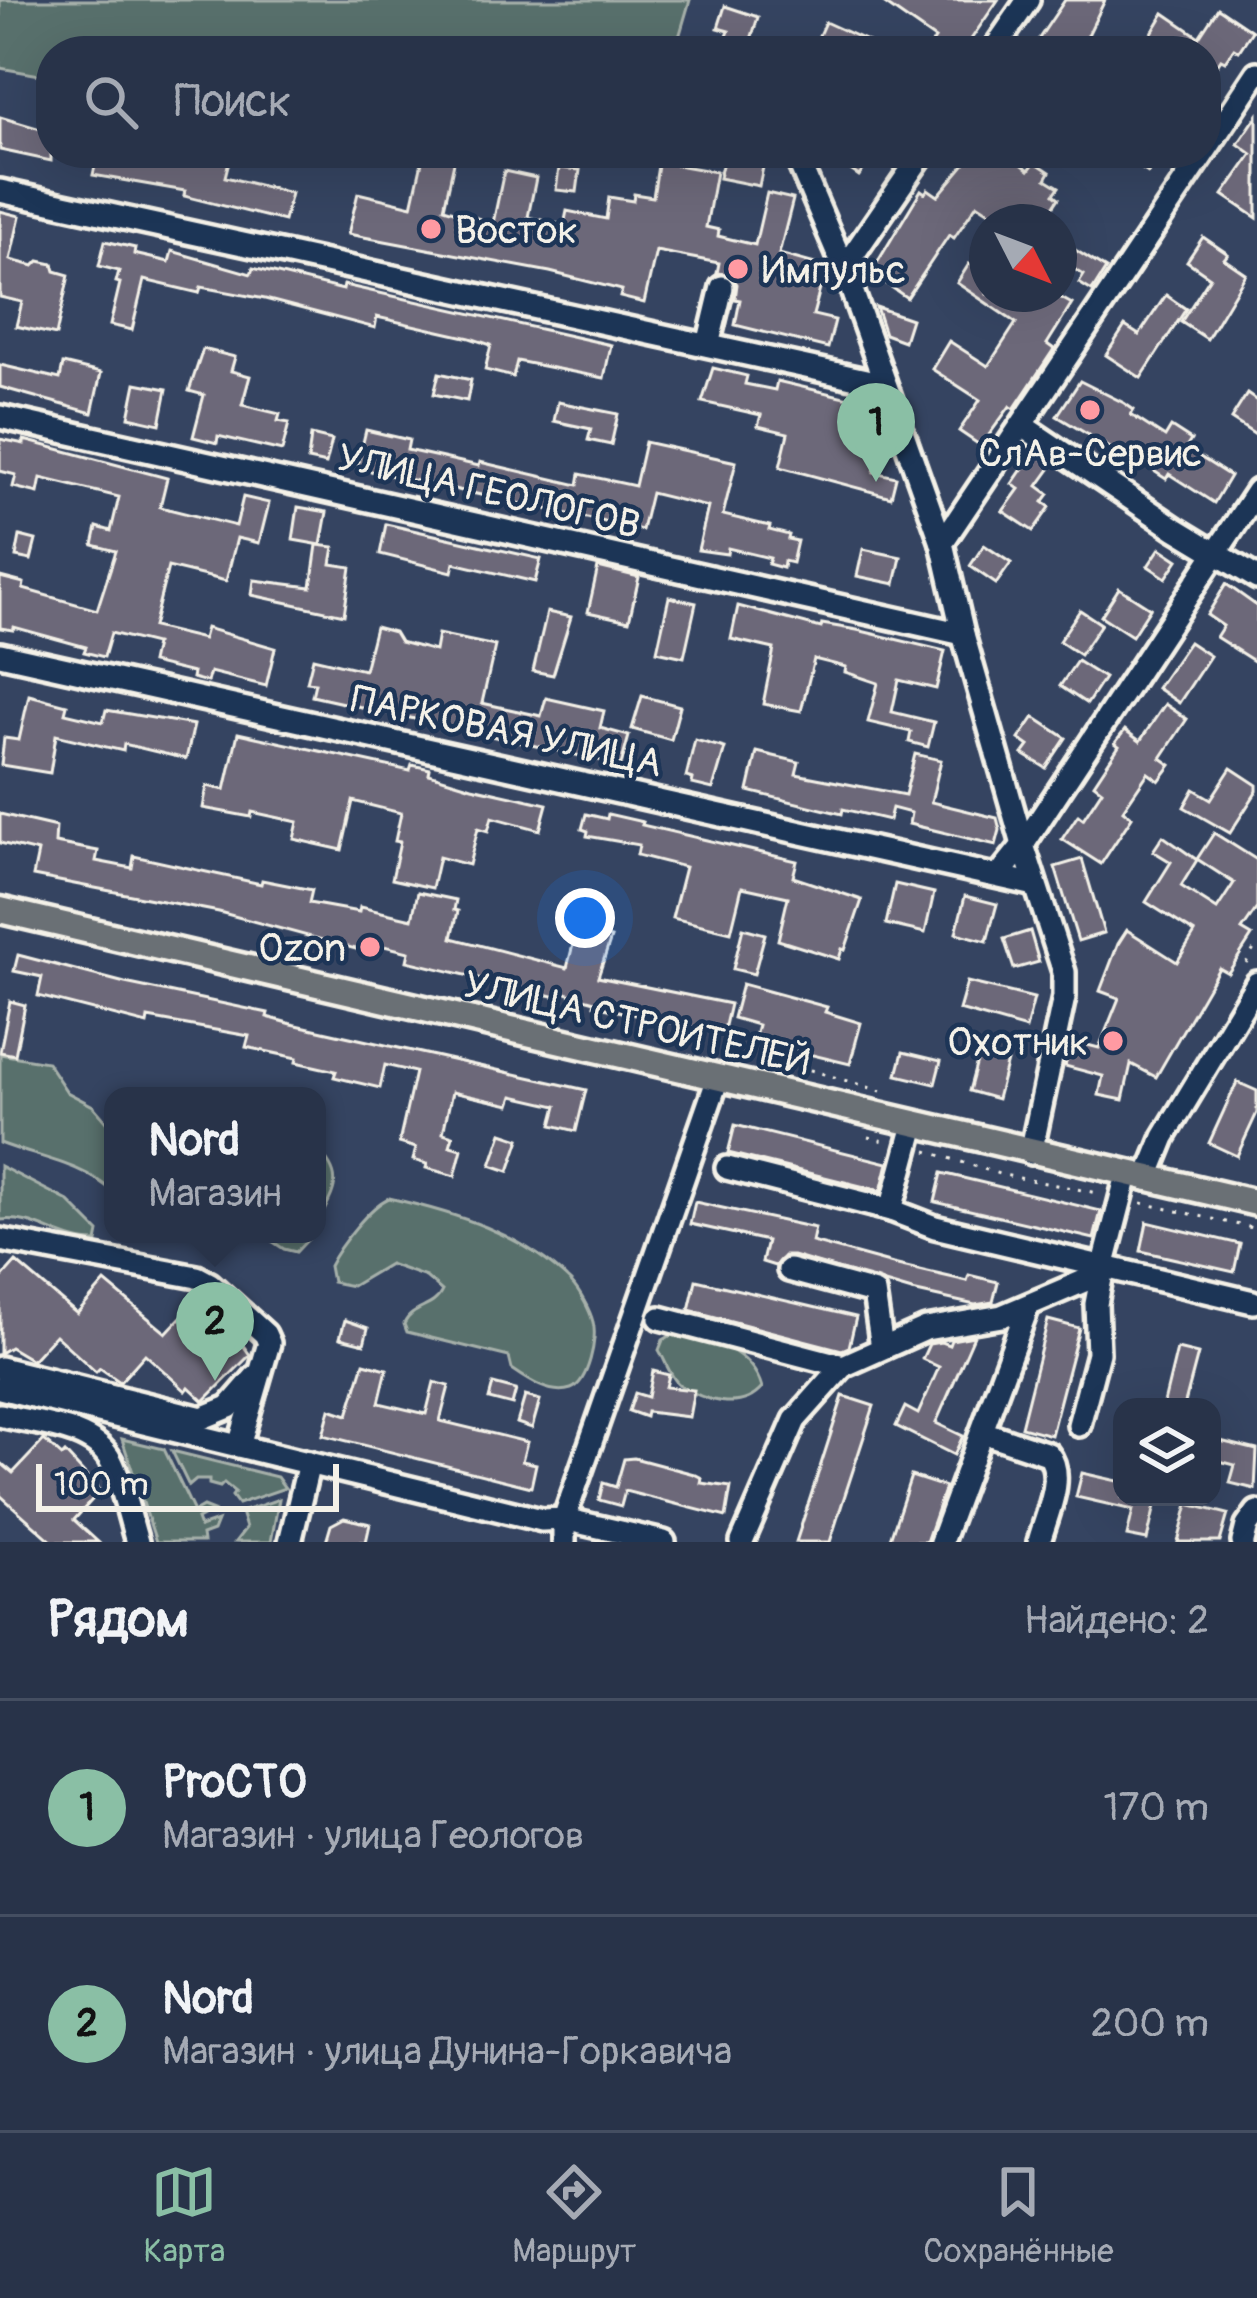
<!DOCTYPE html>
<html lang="ru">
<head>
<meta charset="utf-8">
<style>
  body { margin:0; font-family:Pangolin,sans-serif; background:#343f53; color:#f1f3f6 }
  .controls { position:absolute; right:36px; bottom:36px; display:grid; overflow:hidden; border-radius:24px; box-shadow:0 12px 48px #0002 }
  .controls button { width:108px; height:108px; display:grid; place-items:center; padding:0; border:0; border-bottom:3px solid #444e61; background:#283349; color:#f1f3f6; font:60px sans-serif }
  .compass { position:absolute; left:969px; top:204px; width:108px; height:108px; border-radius:50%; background:#283349; box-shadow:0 12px 48px #0002; rotate:132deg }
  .scale { position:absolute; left:36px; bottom:30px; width:303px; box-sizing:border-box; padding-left:12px; border:6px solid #f4f1e8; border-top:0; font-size:33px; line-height:42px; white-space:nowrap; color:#f4f1e8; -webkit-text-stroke:9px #1d3557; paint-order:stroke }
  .you { position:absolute; left:585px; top:918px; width:42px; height:42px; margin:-30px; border:9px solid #fff; border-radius:50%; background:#1a73e8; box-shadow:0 0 0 18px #1a73e833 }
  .badge { display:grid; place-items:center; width:78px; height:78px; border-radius:50%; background:#8abfa5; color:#111; font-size:39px; font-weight:700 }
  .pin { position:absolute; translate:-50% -99px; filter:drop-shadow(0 3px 6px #0008) }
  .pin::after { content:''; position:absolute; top:63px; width:42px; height:36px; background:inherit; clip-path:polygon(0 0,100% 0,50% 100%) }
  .popup { position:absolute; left:104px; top:1087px; width:222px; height:156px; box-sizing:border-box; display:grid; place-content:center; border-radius:24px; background:#283349; filter:drop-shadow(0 3px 9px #0005); font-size:39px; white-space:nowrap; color:#a5aab4 }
  .popup b { font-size:45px; color:#f1f3f6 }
  .popup::after { content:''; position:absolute; left:50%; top:100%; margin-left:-24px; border:24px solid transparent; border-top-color:#283349 }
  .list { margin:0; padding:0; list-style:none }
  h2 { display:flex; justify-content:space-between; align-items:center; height:156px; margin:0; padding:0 48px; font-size:51px }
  h2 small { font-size:39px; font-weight:400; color:#a5aab4 }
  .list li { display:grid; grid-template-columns:78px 1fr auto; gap:36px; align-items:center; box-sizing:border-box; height:216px; padding:0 48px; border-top:3px solid #444e61 }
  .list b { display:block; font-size:45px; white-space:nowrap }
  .list p { margin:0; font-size:39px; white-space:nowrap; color:#a5aab4 }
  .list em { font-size:39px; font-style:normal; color:#a5aab4 }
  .icon { flex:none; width:66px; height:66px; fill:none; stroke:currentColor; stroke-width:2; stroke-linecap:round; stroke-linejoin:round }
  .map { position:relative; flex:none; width:1257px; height:1542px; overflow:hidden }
  .search { position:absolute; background:#283349; box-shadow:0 12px 48px #0002; left:36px; right:36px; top:36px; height:132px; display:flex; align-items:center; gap:30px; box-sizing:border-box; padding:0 42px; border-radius:48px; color:#a5aab4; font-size:45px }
  .sheet { height:588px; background:#283349 }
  nav { display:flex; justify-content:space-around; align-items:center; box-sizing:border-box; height:168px; border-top:3px solid #444e61; background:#283349; font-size:33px; color:#a5aab4 }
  nav a { display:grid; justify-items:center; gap:6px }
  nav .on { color:#8abfa5 }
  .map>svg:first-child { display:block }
  .green { fill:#59706c; stroke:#a6b0aa; stroke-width:3 }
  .building { fill:#6c6779; stroke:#f4f1e8; stroke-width:3 }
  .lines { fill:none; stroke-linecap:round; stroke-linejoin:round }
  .minor-casing { stroke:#f4f1e8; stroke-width:30 }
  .major-casing { stroke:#f4f1e8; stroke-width:33 }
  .path { stroke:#f4f1e8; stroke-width:3; stroke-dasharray:3 9; stroke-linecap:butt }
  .minor { stroke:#1d3557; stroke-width:21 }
  .major { stroke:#6b6f75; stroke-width:24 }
  .poi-dot { fill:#ff9aa2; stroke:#1d3557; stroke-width:4.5 }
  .labels { text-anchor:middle; stroke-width:9; stroke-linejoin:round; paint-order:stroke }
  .poi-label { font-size:39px; fill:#f4f1e8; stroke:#1d3557; text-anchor:start }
  .street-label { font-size:39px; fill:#f4f1e8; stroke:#1d3557 }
</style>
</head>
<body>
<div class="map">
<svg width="1257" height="1542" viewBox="0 0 1257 1542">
  <rect width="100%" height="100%" fill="#354461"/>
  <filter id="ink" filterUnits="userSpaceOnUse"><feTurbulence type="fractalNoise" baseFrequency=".00833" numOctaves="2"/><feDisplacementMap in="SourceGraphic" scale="24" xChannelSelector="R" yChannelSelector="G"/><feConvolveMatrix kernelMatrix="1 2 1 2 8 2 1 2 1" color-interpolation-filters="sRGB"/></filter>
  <g filter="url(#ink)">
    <g class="green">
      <polygon points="0,0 690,0 675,51 166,51 157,47 147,51 51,51 51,77 0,68"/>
      <path d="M0,1054L47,1062L67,1092L93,1106L113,1129V1192C82,1163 38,1158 0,1143Z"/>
      <path d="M317,1149C347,1179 333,1191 317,1225Z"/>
      <path d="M0,1166L68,1201L99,1232L97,1242C62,1243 35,1215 0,1220Z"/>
      <path d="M389,1198C455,1213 522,1233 571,1282C580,1292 590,1310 593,1322C598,1338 588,1383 571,1389C550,1396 528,1380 512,1369L509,1357L407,1332L404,1324C412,1306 434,1309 442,1291L426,1277L389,1264L352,1286L332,1282L329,1266C339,1246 370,1206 389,1198Z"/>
      <polygon points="261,1234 313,1234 296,1252 284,1249"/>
      <path d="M675,1333C711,1337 752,1351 762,1388C741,1413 702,1400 680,1385C671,1379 665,1360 659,1350L663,1340Z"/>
      <polygon points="122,1439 164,1449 194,1512 203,1507 213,1511 197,1519 200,1527 217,1521 213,1531 202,1535 203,1542 156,1542"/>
      <polygon points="172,1451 277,1477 285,1488 238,1504 232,1496 235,1492 224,1483 220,1487 209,1484 209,1480 196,1480 189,1486"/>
      <polygon points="279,1499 271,1542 235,1542 246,1528 241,1512"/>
    </g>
    <g class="building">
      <polygon points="879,0 998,0 963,51 927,51 935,39"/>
      <polygon points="1065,0 1105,0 1086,39 1103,51 1047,51 1036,43"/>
      <polygon points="725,6 758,17 749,46 726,39 729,31 718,28"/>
      <polygon points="1218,8 1252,31 1239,51 1234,48 1225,61 1221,59 1206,82 1206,51 1141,51 1164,13 1199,37"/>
      <polygon points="825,22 889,51 812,51"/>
      <polygon points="1257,116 1257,218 1223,195 1252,154 1238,144"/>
      <polygon points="0,117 51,132 51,161 0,150"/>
      <polygon points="98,153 231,153 225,177 291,193 284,221 184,196 185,191 93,175"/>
      <polygon points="424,153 456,153 444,208 493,223 504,171 536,178 528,217 564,225 567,211 606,219 609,197 633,201 634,194 653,197 660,153 679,153 677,165 716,172 706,227 719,230 718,236 755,245 767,193 793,199 779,254 826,267 813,315 835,320 828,348 735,325 740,300 735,299 737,284 731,275 717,273 719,263 656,251 644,303 620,297 622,290 550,272 348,234 358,193 412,206"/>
      <polygon points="725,153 766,153 759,186 719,178"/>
      <polygon points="826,153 876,153 859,176"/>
      <polygon points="974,153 1008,153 1029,170 1035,162 1050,172 1046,179 1059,187 1054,194 1059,198 1043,222 1005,222 977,204 954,238 949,235 907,298 871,273 921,190 925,193 928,189 938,196"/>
      <polygon points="1117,153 1161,153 1148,173"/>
      <polygon points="559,168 580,170 577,192 556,190"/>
      <polygon points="0,211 20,216 10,260 34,266 39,261 53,264 55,271 69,275 56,335 16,326 22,302 0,297"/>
      <polygon points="1203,237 1228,254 1224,259 1246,274 1207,339 1181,322 1210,277 1187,261"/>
      <polygon points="1059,240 1106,269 1092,291 1079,283 1084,275 1059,260"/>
      <polygon points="105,241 135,248 134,254 169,262 172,251 251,274 253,268 343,290 344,285 611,345 604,378 517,361 513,377 485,370 491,345 470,338 377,317 375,328 265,299 201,287 199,293 144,280 132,330 110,325 120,283 116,282 119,271 99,266"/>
      <polygon points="987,247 987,294 1054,294 1072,304 1047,344 1054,349 1014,409 1010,406 981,446 959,431 980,400 932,369 949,341 988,366 1016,323 957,283 969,264 975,267"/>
      <polygon points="1166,295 1186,309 1141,378 1106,355 1125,326 1139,335"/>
      <polygon points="876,307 911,319 904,341 885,334"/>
      <polygon points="203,349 235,357 231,371 250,376 242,405 280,414 278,421 289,423 282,451 218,436 217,443 193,437 204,395 189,391"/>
      <polygon points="63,364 101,373 92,413 0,387 0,365 60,379"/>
      <polygon points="713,368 747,376 745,384 775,390 777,381 870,403 861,444 880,449 874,472 896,477 891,497 780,467 788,433 758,426 761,415 702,402"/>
      <polygon points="439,373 471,380 467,401 434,394"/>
      <polygon points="1080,381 1124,403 1134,410 1131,415 1165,437 1171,427 1191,440 1186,448 1230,476 1214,503 1169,474 1166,479 1137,460 1135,463 1057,416"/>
      <polygon points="136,383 167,389 160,424 129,417"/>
      <polygon points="1247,394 1257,401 1257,436 1231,419"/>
      <polygon points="558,402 618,414 611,445 588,440 591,429 554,421"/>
      <polygon points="366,430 409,440 407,450 479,466 480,462 578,485 580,474 635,486 645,442 736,462 723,515 770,526 769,530 789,535 788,539 797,541 792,563 784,561 783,568 768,564 770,558 728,548 727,554 698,550 708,507 651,493 642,530 357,468"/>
      <polygon points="311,435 332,440 326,464 308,460"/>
      <polygon points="0,439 24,444 24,440 167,478 160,507 236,526 243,497 269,503 259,543 237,538 226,581 168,567 153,627 203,639 206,628 275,648 266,686 210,672 207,682 192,678 193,673 151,663 155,644 111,633 104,657 84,652 86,647 14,627 13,630 0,628 0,577 24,583 23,589 97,610 116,551 93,545 97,527 111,531 119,497 41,478 38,493 13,487 16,475 0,471"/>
      <polygon points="1034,452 1053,465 1038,486 1049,494 1043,502 1050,507 1033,531 1003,511 1019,489 1012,484"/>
      <polygon points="298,507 327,512 321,545 293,540"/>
      <polygon points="386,524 541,559 535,582 454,563 452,572 380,554"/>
      <polygon points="20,536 36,540 31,560 16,557"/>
      <polygon points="317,545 334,547 331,564 351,567 344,615 252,595 254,580 311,587"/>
      <polygon points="984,545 1011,563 996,584 970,566"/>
      <polygon points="1160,548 1178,560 1166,578 1148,566"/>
      <polygon points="863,549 901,557 895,584 857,576"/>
      <polygon points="598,567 639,577 629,621 588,612"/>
      <polygon points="1226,584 1257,606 1257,663 1216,637 1223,626 1207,615"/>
      <polygon points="1119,588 1150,608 1132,636 1101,616"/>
      <polygon points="669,597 696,603 684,657 657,651"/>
      <polygon points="738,606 821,628 822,624 857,630 945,651 936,689 899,680 892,712 934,722 928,747 909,742 911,732 868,722 878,683 845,672 846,667 814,659 801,711 763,704 774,649 731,639"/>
      <polygon points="1080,610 1101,624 1080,655 1059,641"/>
      <polygon points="547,612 571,617 553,675 533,671"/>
      <polygon points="375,627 394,632 400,642 435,651 438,634 495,646 482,703 541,716 546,698 604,711 600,728 629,736 621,765 312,696 315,683 307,682 313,658 364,670"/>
      <polygon points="1189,642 1210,656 1179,703 1157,688"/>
      <polygon points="1077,661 1104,678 1087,704 1060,686"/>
      <polygon points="29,695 67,705 65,713 103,722 106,710 194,725 186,759 124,744 123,751 56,735 50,773 1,765 4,738 19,740"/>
      <polygon points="642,696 680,706 671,740 632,729"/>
      <polygon points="1165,704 1187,719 1161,758 1171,765 1159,781 1148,773 1123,810 1132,817 1101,864 1062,839 1078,815 1083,819 1102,790 1094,784 1119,746 1115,743 1125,730 1140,741"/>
      <polygon points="1034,717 1066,738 1046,768 1023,754 1029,746 1019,739"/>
      <polygon points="238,733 410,771 412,765 430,769 429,774 472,787 547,804 540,830 492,817 488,831 478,828 469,865 439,857 432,888 392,879 400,842 395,841 401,813 353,801 342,850 294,839 298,822 252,812 251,817 203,808 207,786 225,790"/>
      <polygon points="695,740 725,748 713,789 692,784 693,779 686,777"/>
      <polygon points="757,752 799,762 796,774 905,795 915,754 941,760 931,802 997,818 1000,830 996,845 909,824 911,813 892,808 889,820 843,809 842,814 748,791"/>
      <polygon points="1231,768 1257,785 1257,791 1230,833 1184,807 1194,789 1211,799"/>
      <polygon points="0,814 56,827 55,843 98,851 96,861 132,868 134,856 261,884 262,880 312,890 309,903 359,912 360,907 412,919 418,892 456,900 454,910 458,911 452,938 567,968 577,929 611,938 598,977 730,1004 723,1034 604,1008 594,1005 595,1001 559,991 557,997 407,961 409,952 376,944 374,954 219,912 33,876 38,852 0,843"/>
      <polygon points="586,814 607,819 608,814 643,822 642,825 797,861 793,877 862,900 845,950 842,949 839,959 778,940 788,897 742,887 731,932 672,918 685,867 637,855 639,845 587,836 588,831 582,829"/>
      <polygon points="1214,833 1257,860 1257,908 1242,930 1252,936 1228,973 1219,968 1156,1077 1131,1064 1123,1100 1099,1095 1103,1076 1065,1066 1072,1041 1099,1048 1119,998 1100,991 1118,944 1127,930 1177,962 1195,933 1146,902 1171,862 1153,851 1163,836 1197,860 1181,886 1217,909 1234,883 1197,859"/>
      <polygon points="1082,859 1104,933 1078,941 1055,867"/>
      <polygon points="895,884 934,893 925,933 886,924"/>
      <polygon points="965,896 997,904 987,941 956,933"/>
      <polygon points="743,928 765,934 754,974 733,969"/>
      <polygon points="1030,931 1039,962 1014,969 1004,939"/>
      <polygon points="18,955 125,983 268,1013 267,1017 292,1024 586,1090 576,1131 552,1125 557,1106 513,1096 510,1105 452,1092 443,1133 453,1136 450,1146 462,1149 455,1176 426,1168 427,1164 413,1160 416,1148 399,1143 415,1072 385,1065 380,1088 334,1077 336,1071 296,1062 297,1058 246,1047 249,1036 148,1018 147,1024 38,996 42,977 14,971"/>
      <polygon points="967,982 1034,998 1026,1029 959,1010"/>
      <polygon points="742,984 827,1007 825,1012 861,1023 850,1064 754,1041 758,1025 733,1018"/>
      <polygon points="10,1001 25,1005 15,1055 0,1052"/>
      <polygon points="903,1052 941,1061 935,1084 897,1075"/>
      <polygon points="979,1054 1007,1061 997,1099 969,1091"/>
      <polygon points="1237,1082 1257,1091 1257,1113 1237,1156 1209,1143"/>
      <polygon points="735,1125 888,1163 881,1191 728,1153"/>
      <polygon points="502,1133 520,1139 509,1171 491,1165"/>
      <polygon points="942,1173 1101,1211 1094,1239 935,1202"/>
      <polygon points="695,1202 815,1228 812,1242 893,1264 967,1281 969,1275 998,1282 993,1302 975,1305 912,1291 793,1256 784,1256 775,1266 762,1262 767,1241 690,1224"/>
      <polygon points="1147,1222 1240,1244 1234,1272 1141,1251"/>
      <polygon points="16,1262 77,1314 105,1282 166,1333 195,1302 235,1334 250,1355 204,1401 189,1387 186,1391 145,1354 120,1382 100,1368 96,1372 55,1335 32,1360 10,1347 0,1353 0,1280"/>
      <polygon points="696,1280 856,1317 849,1347 842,1350 689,1310"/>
      <polygon points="345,1320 368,1328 364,1344 340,1338"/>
      <polygon points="1048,1320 1079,1328 1051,1435 1021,1427"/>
      <polygon points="974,1336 936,1423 963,1436 954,1455 896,1426 905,1407 918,1414 939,1367 922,1359 929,1344 941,1342 949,1345 951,1340"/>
      <polygon points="1177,1349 1198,1354 1184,1407 1163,1407"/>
      <polygon points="364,1363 387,1369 379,1403 426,1414 434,1382 449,1386 440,1421 527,1442 522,1461 536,1464 531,1487 323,1435 330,1409 348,1415"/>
      <polygon points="653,1371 669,1375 666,1387 694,1390 689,1417 647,1412 646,1417 629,1411 635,1393 648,1397"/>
      <polygon points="493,1384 516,1390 512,1405 489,1399"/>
      <polygon points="525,1396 540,1400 532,1428 517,1423"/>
      <polygon points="843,1396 874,1406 842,1504 830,1542 796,1542"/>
      <polygon points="1212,1439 1257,1450 1255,1489 1230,1483 1235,1465 1212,1459"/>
      <polygon points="44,1440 62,1456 65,1453 100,1491 74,1520 98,1542 53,1542 0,1495 0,1462 13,1473"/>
      <polygon points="634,1458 694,1474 702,1478 701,1483 731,1487 726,1517 625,1491 621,1506 599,1500 603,1483 616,1487 624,1459"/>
      <polygon points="1082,1473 1122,1482 1122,1497 1157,1497 1147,1540 1127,1536 1133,1510 1076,1497"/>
      <polygon points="911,1476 945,1487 926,1542 889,1542"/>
      <polygon points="1188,1504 1228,1514 1220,1542 1178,1542"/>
      <polygon points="344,1518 370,1524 366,1542 326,1542 331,1525"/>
    </g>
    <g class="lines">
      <g class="minor-casing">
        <g id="minor">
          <polyline points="993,51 1028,0"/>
          <polyline points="1206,150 1257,73"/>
          <polyline points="795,153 844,268 942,543 963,634 1023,845 1064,972 1064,997 1031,1153"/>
          <polyline points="0,191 884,384"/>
          <polyline points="844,268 923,153"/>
          <polyline points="708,345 722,287"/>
          <polyline points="0,417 963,634"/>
          <polyline points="1023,426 1176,529 1257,578"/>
          <polyline points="942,543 1204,153"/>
          <polyline points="0,654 1035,885"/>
          <polyline points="999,875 1023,845 1257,491"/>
          <polyline points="727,1168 891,1210 935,1227 1253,1302"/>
          <polyline points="1147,1179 1164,1137 1257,983"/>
          <polyline points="891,1210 914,1125"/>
          <polyline points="0,1240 197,1277 210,1284 265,1334 269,1343 239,1446"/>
          <polyline points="789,1270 874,1293 882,1348"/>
          <polyline points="660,1318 843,1366"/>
          <polyline points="0,1368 202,1418 229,1407 256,1376"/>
          <polyline points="0,1388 542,1520 564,1519 718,1078"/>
          <path d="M0,1415C34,1424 93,1426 111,1461C123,1485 129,1516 137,1542"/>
          <polyline points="1079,1425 1098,1353 1096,1304 1103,1268"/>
          <path d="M982,1432L1048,1454C1066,1476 1046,1516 1039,1542"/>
          <polyline points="290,1542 309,1463"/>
          <polyline points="564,1542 564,1519 664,1542"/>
          <polyline points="742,1542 795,1420 843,1366 926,1329 1002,1316 1084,1281 1103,1268 1127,1175"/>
          <polyline points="941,1542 1028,1306"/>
          <polyline points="1243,1542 1247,1526 1257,1512"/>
        </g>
      </g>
      <g class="major-casing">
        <polyline id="major" points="0,910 1257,1203"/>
      </g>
      <g class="path">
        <polyline points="1246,963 1257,944"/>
        <polyline points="786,1069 807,1069 881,1091"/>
        <polyline points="868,1137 888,1142"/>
        <polyline points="927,1151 999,1174 1097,1193"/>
        <polyline points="1142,1203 1257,1229"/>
      </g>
      <use href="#minor" class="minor"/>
      <use href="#major" class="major"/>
    </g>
  </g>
  <g class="poi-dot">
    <circle cx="431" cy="229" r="12"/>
    <circle cx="738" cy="269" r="12"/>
    <circle cx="1090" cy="410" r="12"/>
    <circle cx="370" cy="947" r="12"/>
    <circle cx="1113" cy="1041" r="12"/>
  </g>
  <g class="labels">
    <g class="poi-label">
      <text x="455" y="243">Восток</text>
      <text x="762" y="283">Импульс</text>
      <text x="1090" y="466" text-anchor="middle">СлАв-Сервис</text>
      <text x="346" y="961" text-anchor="end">Ozon</text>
      <text x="1089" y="1055" text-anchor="end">Охотник</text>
    </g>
    <g class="street-label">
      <text transform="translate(489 490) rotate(13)" y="14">УЛИЦА ГЕОЛОГОВ</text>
      <text transform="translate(507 730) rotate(12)" y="14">ПАРКОВАЯ УЛИЦА</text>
      <text transform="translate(637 1022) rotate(13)" y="14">УЛИЦА СТРОИТЕЛЕЙ</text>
    </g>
  </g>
</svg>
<div class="controls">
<button><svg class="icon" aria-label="layers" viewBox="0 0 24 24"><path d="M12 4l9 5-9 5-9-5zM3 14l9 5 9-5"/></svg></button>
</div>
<svg class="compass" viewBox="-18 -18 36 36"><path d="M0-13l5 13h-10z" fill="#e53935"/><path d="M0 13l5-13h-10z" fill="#a5aab4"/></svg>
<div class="scale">100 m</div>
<div class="you"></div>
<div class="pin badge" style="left:876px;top:482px">1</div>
<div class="pin badge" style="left:215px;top:1381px">2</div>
<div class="popup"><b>Nord</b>Магазин</div>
<div class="search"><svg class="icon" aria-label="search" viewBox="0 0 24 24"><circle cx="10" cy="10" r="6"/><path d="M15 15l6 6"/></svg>Поиск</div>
</div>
<section class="sheet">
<h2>Рядом<small>Найдено: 2</small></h2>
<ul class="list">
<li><span class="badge">1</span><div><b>ProСТО</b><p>Магазин · улица Геологов</p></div><em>170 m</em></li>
<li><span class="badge">2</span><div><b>Nord</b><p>Магазин · улица Дунина-Горкавича</p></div><em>200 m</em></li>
</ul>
</section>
<nav>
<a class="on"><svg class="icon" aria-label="map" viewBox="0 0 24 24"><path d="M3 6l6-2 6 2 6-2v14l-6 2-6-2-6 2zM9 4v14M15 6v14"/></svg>Карта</a>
<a><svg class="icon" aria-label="directions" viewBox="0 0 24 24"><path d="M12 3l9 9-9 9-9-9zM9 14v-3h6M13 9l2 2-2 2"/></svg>Маршрут</a>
<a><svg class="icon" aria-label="saved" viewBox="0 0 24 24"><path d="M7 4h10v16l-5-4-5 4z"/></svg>Сохранённые</a>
</nav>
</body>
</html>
